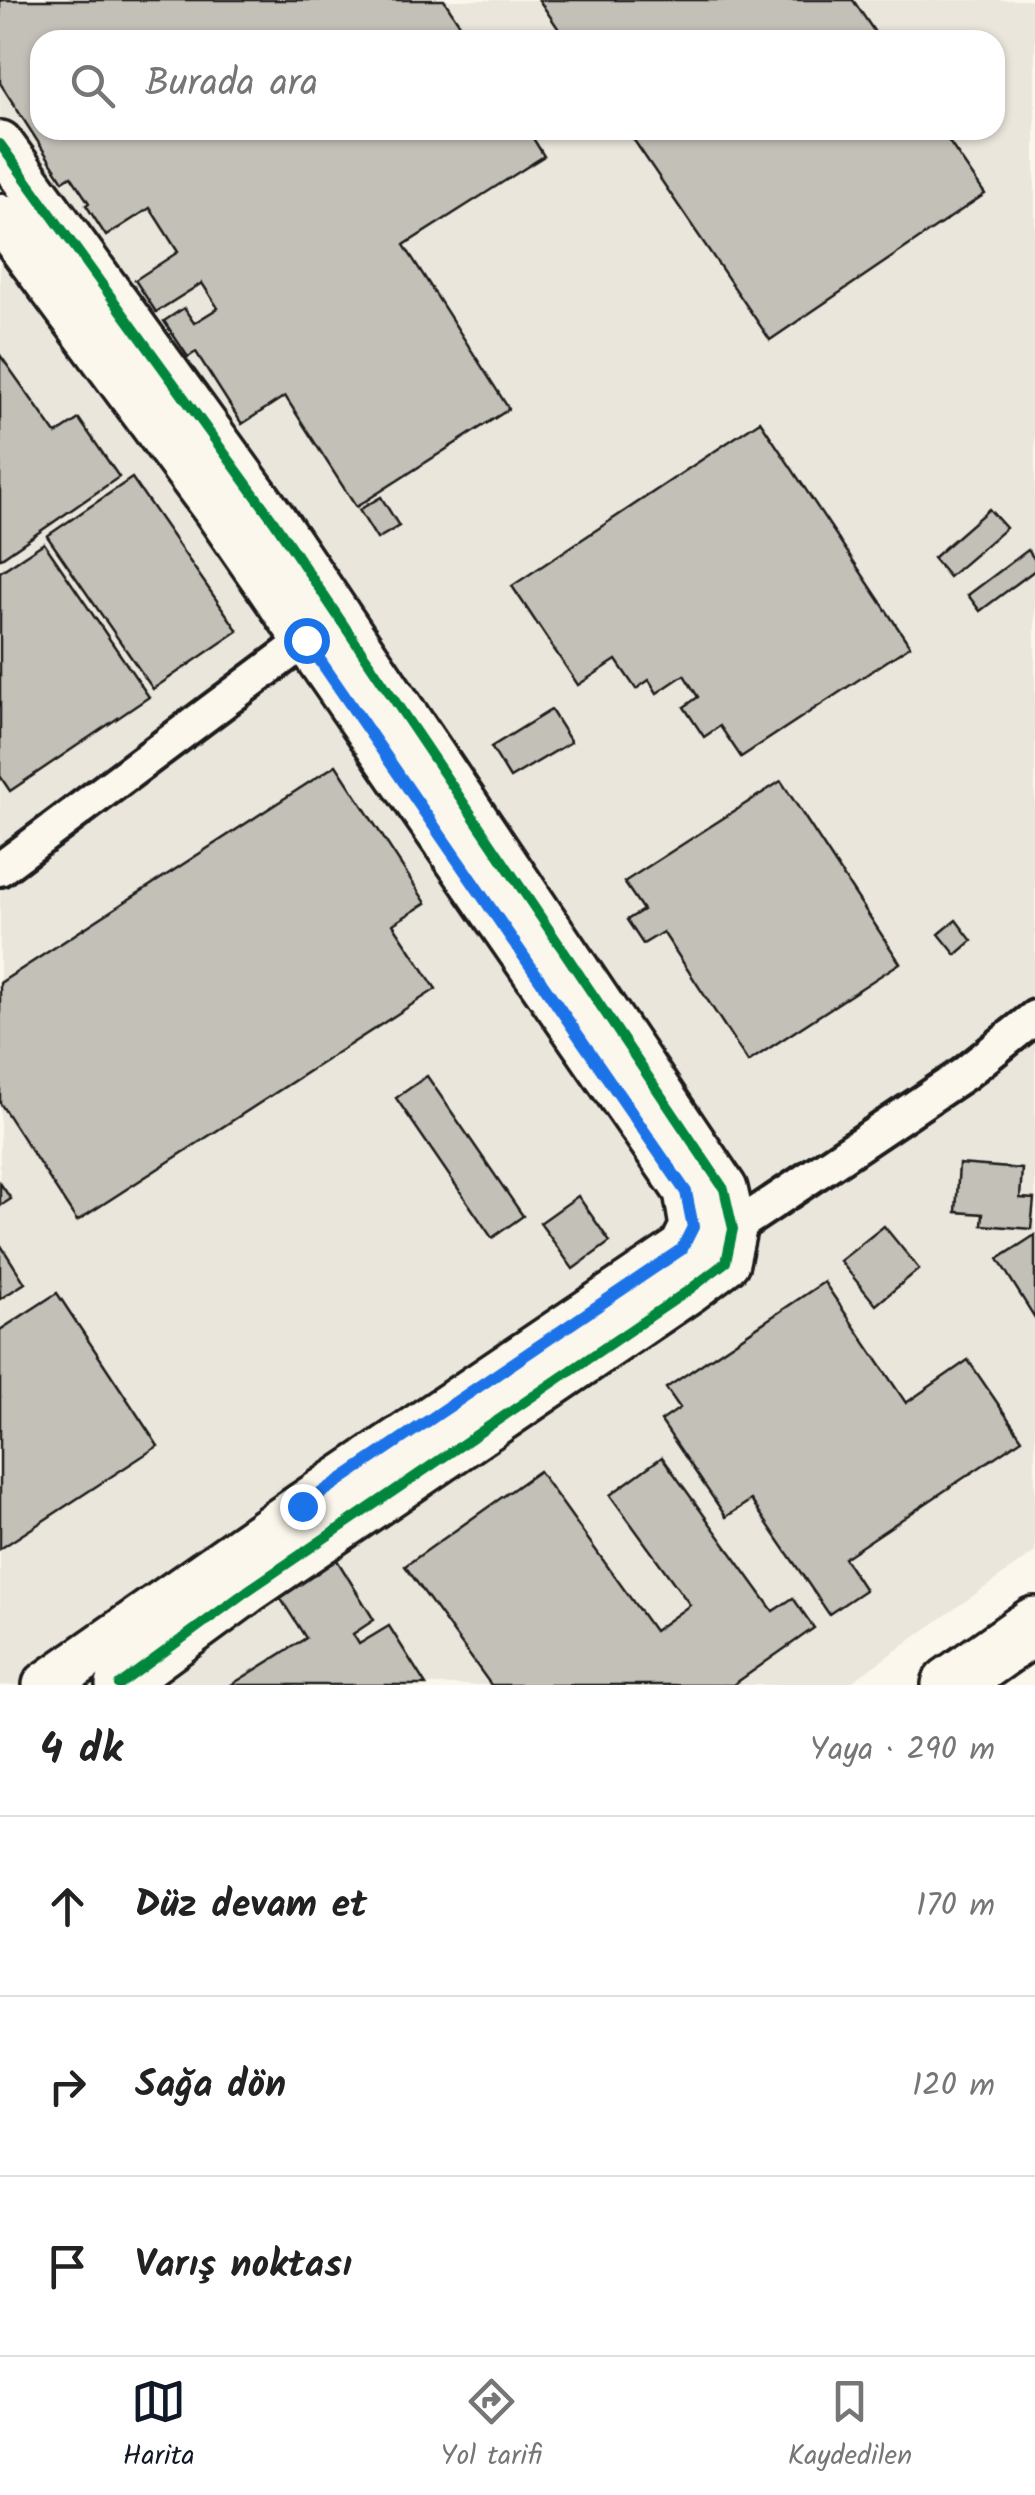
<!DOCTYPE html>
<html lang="tr">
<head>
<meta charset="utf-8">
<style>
  body { margin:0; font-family:Kalam,sans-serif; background:#f6f6f6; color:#222 }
  .stop { position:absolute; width:30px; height:30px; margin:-22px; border:8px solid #1a73e8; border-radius:50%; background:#fff }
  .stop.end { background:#1a73e8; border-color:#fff; box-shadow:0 2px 10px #0008 }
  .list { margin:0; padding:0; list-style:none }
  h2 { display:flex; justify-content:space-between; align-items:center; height:130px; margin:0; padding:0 40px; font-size:42px }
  h2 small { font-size:32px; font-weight:400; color:#767676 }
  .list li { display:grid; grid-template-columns:65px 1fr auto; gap:30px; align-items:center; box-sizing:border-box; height:180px; padding:0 40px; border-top:2px solid #e0e0e0 }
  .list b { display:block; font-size:38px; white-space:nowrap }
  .list em { font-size:32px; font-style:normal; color:#767676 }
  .icon { flex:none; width:55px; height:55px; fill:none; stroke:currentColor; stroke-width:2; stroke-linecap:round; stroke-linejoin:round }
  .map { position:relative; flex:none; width:1035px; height:1685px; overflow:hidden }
  .search { position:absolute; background:#fff; box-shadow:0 2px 8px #0004; left:30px; right:30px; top:30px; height:110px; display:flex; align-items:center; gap:25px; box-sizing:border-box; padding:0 35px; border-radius:30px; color:#767676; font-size:38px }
  .sheet { height:670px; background:#fff }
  nav { display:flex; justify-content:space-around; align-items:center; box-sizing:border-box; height:140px; border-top:2px solid #e0e0e0; background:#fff; font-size:28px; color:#767676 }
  nav a { display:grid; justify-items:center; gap:5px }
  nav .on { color:#111827 }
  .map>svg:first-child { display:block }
  .built { fill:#eae6dc; fill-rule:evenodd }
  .building { fill:#c3c0b8; stroke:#1c1c1c; stroke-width:2.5 }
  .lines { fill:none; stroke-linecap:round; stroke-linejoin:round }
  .street-casing { stroke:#1c1c1c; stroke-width:40 }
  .secondary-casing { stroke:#1c1c1c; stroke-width:52 }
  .highway-casing { stroke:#1c1c1c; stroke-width:62 }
  .street { stroke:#fbf7ec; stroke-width:32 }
  .secondary { stroke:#fbf7ec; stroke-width:45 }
  .highway { stroke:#fbf7ec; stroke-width:55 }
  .cycleway-casing { stroke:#fbf7ec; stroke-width:16 }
  .cycleway { stroke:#00873e; stroke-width:10 }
  .route { stroke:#1a73e8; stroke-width:12 }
</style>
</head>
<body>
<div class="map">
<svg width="1035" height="1685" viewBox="0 0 1035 1685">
  <rect width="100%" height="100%" fill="#fbf7ec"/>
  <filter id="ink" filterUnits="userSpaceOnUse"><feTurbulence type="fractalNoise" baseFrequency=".01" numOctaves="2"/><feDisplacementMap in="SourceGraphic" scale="20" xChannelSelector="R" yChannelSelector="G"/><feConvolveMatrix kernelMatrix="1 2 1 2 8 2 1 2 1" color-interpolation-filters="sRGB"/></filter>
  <g filter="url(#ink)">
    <path class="built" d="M0,0H1035V1552L847,1685H0ZM40,40H995V130H40Z"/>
    <g class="building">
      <polygon points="0,0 444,0 470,40 40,40 40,130 528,130 544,156 404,245 509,409 356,507 285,396 242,424 196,352 188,357 164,321 184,308 194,323 218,308 202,283 156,312 135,280 178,252 150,208 106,236 86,205 89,203 71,176 63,181 0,83"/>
      <polygon points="539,0 853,0 880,40 566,40"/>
      <polygon points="627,130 941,130 985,194 770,340"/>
      <polygon points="0,355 56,434 79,419 119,477 0,559"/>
      <polygon points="760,421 910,646 741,757 720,726 704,737 684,707 698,697 684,675 657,693 649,680 636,689 616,660 578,685 512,586"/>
      <polygon points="132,478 238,631 153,689 47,536"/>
      <polygon points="381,497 399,526 377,539 359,510"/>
      <polygon points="989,509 1006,528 949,577 933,558"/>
      <polygon points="44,543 149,697 10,791 0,776 0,572"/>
      <polygon points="1028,550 1035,560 1035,570 980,611 968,595"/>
      <polygon points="551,710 571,742 510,778 491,747"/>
      <polygon points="336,765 426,903 393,924 436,989 77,1221 0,1103 0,983"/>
      <polygon points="781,781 900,963 748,1062 663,932 643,944 627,920 643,910 624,882"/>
      <polygon points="956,920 972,941 956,955 939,934"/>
      <polygon points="427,1076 523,1216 492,1238 396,1098"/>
      <polygon points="959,1164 1022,1169 1020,1198 1034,1199 1031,1229 982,1225 983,1214 956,1212"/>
      <polygon points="0,1183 11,1199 0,1206"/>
      <polygon points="578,1196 610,1242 573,1269 540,1223"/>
      <polygon points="884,1226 919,1269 876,1305 840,1261"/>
      <polygon points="1035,1235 1035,1318 998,1259"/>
      <polygon points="0,1244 25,1283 0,1299"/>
      <polygon points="824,1282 906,1403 968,1360 1022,1439 844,1558 865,1590 829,1614 751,1500 726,1517 661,1421 680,1408 666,1388"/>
      <polygon points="57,1293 158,1446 0,1549 0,1330"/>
      <polygon points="662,1457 773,1611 793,1598 814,1628 733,1685 491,1685 405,1566 539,1471 654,1631 690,1605 610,1495"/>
      <polygon points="337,1560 374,1620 353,1634 359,1644 389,1626 426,1685 231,1685 306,1638 279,1596"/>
    </g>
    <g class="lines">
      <g class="street-casing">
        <g id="street">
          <polyline points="0,869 306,640 327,630"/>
          <polyline points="733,1229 964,1074 1035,1017"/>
        </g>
      </g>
      <g class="secondary-casing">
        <g id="secondary">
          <polyline points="0,144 273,520 724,1189 733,1229 726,1262 689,1290 247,1591 119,1685"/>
          <polyline points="0,217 216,509 687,1191 693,1227 682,1249 302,1506 46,1685"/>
        </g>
      </g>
      <g class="highway-casing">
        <polyline id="highway" points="950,1685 1035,1625"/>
      </g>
      <use href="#street" class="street"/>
      <use href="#secondary" class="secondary"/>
      <use href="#highway" class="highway"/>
      <g class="cycleway-casing">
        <polyline id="cycleway" points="0,144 273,520 724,1189 733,1229 726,1262 689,1290 247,1591 119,1685"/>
      </g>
      <use href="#cycleway" class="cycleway"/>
    </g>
  </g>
  <g class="lines" filter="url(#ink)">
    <polyline class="route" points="302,1506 682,1249 693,1227 686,1192 306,640"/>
  </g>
</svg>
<div class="stop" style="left:306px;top:640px"></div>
<div class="stop end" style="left:302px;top:1506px"></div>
<div class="search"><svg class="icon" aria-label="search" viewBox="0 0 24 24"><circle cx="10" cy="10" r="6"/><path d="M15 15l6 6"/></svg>Burada ara</div>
</div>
<section class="sheet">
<h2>4 dk<small>Yaya · 290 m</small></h2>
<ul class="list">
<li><svg class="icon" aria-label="ahead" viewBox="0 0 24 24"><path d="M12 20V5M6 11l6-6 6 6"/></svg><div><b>Düz devam et</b></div><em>170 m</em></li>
<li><svg class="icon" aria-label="right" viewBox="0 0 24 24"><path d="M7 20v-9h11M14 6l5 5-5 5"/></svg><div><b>Sağa dön</b></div><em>120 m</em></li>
<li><svg class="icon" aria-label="arrive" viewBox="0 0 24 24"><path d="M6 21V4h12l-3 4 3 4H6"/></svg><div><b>Varış noktası</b></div></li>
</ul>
</section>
<nav>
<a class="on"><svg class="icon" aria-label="map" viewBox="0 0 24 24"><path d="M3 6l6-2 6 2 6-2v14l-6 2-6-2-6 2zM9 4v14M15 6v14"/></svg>Harita</a>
<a><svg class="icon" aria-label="directions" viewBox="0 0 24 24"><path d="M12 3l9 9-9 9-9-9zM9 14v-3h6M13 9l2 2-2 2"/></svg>Yol tarifi</a>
<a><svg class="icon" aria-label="saved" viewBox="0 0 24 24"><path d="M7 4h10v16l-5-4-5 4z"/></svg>Kaydedilen</a>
</nav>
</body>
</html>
